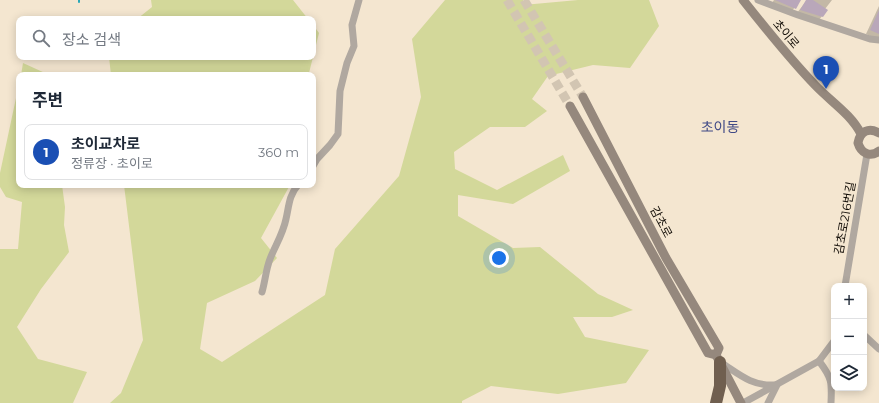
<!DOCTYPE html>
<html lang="ko">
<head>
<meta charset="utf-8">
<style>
  body { margin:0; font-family:Montserrat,"Noto Sans KR",sans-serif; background:#f6f6f7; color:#1f2937 }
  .controls { position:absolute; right:12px; bottom:12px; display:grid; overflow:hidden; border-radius:8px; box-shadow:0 2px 10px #0003 }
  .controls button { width:36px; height:36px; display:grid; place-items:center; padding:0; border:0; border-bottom:1px solid #e0e1e3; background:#fff; color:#1f2937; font:20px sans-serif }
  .you { position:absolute; left:499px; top:258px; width:14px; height:14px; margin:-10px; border:3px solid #fff; border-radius:50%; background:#1a73e8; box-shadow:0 0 0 6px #1a73e833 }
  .badge { display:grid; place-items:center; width:26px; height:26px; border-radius:50%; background:#111827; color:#fff; font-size:13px; font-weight:700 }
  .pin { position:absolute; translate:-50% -33px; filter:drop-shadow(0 1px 2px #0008) }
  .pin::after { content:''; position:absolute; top:21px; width:14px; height:12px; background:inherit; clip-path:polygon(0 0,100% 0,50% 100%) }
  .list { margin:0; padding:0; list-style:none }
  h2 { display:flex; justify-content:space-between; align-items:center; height:52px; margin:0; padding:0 16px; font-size:17px }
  h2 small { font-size:13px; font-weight:400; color:#747a83 }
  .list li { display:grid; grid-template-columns:26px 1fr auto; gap:12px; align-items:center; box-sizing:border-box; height:56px; margin:0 8px 8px; padding:0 8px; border:1px solid #e0e1e3; border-radius:8px }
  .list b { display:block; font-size:15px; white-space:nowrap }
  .list p { margin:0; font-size:13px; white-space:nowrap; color:#747a83 }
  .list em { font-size:13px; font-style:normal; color:#747a83 }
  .icon { flex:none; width:22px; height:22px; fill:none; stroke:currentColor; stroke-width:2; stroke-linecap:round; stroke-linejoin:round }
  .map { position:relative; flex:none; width:879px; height:403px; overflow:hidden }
  .search { position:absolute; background:#fff; box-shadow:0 2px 10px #0003; left:16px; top:16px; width:300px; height:44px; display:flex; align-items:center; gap:10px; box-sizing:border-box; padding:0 14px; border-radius:8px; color:#747a83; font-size:15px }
  .panel { position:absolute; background:#fff; box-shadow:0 2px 10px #0003; left:16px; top:72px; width:300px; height:116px; border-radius:8px }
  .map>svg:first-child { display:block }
  .green { fill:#d3d89a }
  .shadow { fill:#0003 }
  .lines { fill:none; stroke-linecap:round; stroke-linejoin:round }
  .stream { stroke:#2aa7b8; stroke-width:2 }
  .building { fill:#b9a7ba }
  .secondary-tunnel { stroke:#d2c5b2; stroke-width:9; stroke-dasharray:9 4.5; stroke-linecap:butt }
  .street { stroke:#b0a8a0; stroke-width:7 }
  .secondary { stroke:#95887d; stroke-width:9 }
  .highway { stroke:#705f4f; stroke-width:12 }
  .labels { text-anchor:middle; stroke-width:3; stroke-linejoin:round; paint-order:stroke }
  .street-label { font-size:12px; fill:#100b05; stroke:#f4e6d0 }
  .quarter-label { font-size:14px; fill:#404a86; stroke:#f4e6d0 }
</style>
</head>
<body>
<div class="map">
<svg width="879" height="403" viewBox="0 0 879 403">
  <rect width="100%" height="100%" fill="#f4e6d0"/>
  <g class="green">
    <polygon points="151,0 293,0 308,19 137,19 152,7"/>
    <polygon points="445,0 523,0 523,5 578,0 649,0 659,26 630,68 593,65 548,76 532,99 547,111 525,127 490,127 454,152 455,169 497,190 563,155 570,171 513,204 458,195 458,216 513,248 540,247 598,294 633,310 612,317 573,317 585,337 649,350 626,383 558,394 491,386 462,401 462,403 110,403 121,393 143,340 124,185 290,185 261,238 277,258 255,281 207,303 200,349 222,362 325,295 335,249 399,176 421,97 412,39"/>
    <polygon points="313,25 319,33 309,73 304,75 111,75 109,57 313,57"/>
    <polygon points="23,63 45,73 45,75 21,75"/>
    <polygon points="19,84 19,185 62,185 65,207 64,225 69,252 41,289 17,327 38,359 87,372 73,403 0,403 0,249 18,249 22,202 6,197 0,187 0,173"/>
  </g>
  <g class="shadow">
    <polygon points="774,0 800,0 792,11 772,3"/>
    <polygon points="807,0 832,0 825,9 822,16 819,20 797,13"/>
    <polygon points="879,6 879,40 866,34"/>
  </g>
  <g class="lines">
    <polyline class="stream" points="79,2 79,0"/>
  </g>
  <g class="building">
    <polygon points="775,0 801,0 796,9"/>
    <polygon points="806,0 813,0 828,10 823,17 800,10"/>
    <polygon points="879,10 879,34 870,30"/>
  </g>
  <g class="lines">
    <g class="secondary-tunnel">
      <polyline points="507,0 570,106"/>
      <polyline points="524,0 583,97"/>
    </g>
    <g class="street">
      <polyline points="758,0 798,15 870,39 879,40"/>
      <polyline points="313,166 317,159 330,145 338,134 340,91 347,63 354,46 352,25 359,0"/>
      <polyline points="845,286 867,154"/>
      <path d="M262,292C265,282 266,269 270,259C275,246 283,234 286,219C289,206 289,195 298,185"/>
      <polyline points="864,335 879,349"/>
      <path d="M819,361C832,378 832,382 831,403"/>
      <path d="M720,362C739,374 751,386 774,385"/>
      <polyline points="743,403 819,361 834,341"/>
      <polyline points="768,403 777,385"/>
    </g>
    <g class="secondary">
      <path d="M743,0C766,29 789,58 815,85C830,101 851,114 861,134"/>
      <polyline points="583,97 666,258 719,348 716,355 741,403"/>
      <polyline points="570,106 708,353 716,355"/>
      <path d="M879,133C869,127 860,131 858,143C861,153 870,158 879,151"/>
    </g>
    <polyline class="highway" points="716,403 720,386 720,362"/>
  </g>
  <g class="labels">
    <g class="street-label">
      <text transform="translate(786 34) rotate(50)" y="4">초이로</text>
      <text transform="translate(845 218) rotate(-80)" y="4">감초로216번길</text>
      <text transform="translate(661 222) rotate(62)" y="4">감초로</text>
    </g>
    <g class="quarter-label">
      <text x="720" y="132">초이동</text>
    </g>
  </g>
</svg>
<div class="controls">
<button>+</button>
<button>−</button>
<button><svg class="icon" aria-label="layers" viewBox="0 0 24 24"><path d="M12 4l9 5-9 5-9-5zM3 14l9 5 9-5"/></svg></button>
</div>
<div class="you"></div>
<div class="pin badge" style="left:826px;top:89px;background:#1a4fb4">1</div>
<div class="search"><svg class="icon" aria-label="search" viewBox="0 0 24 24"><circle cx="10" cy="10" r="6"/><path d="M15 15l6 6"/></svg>장소 검색</div>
<section class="panel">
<h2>주변<small></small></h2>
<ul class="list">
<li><span class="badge" style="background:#1a4fb4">1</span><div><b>초이교차로</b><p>정류장 · 초이로</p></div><em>360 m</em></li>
</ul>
</section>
</div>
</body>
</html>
